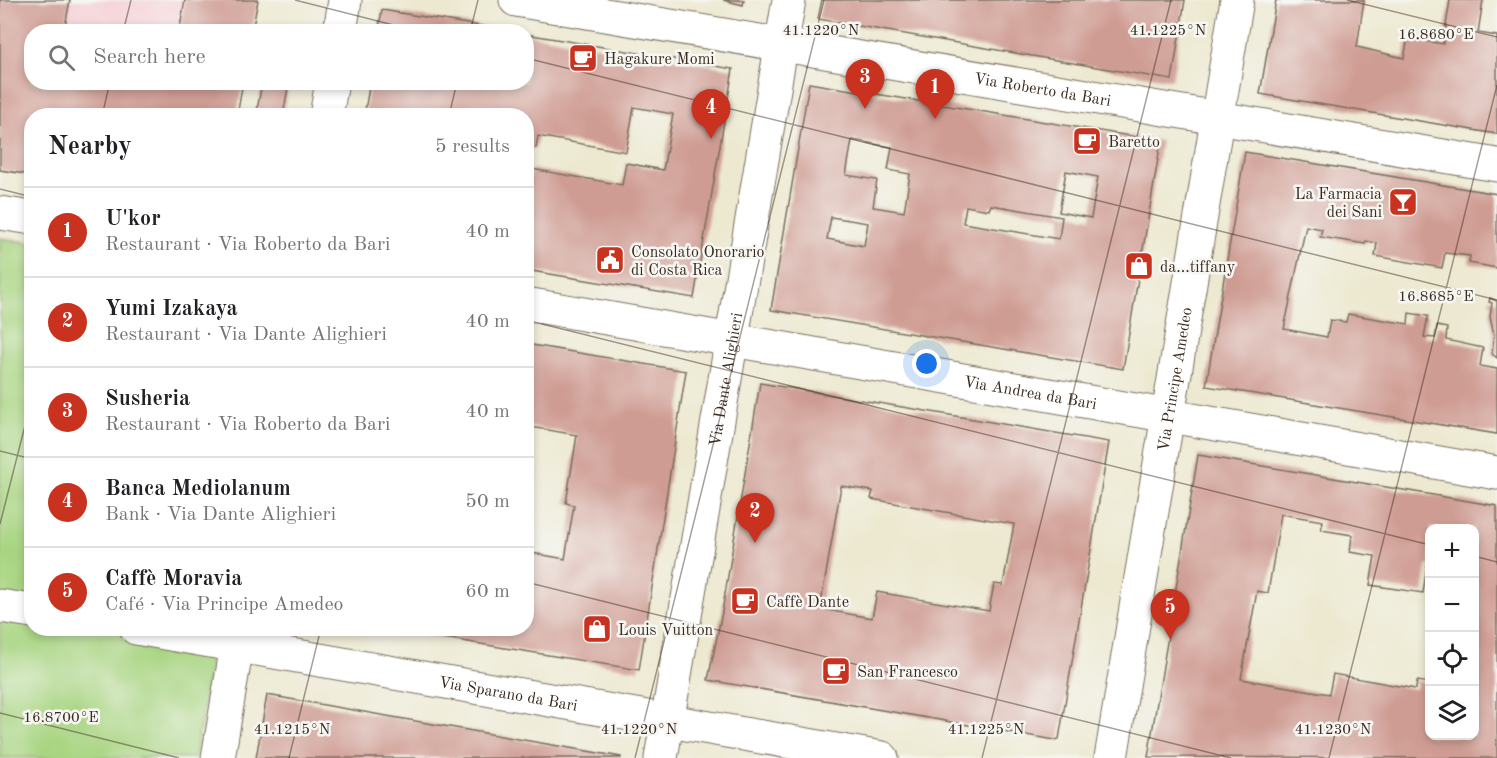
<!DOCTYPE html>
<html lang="en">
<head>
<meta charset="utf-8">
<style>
  body { margin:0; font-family:"Old Standard TT",serif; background:#f2f2f2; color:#202124 }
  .controls { position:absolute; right:18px; bottom:18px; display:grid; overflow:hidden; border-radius:12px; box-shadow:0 3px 9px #0003 }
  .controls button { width:54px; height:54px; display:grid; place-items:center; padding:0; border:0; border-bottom:2px solid #e0e0e0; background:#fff; color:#202124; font:30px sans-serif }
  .you { position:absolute; left:927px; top:364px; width:21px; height:21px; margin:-15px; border:4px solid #fff; border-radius:50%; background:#1a73e8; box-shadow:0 0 0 9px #1a73e833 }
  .badge { display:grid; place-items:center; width:39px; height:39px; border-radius:50%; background:#c8321e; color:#fff; font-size:20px; font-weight:700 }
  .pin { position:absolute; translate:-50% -50px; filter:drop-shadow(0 2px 3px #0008) }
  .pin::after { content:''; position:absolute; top:32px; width:21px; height:18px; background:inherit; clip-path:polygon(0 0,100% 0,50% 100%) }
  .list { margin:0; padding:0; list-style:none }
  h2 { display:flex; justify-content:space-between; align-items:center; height:78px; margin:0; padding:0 24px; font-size:26px }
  h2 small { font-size:20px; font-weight:400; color:#757577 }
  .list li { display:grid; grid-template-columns:39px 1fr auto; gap:18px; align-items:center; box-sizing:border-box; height:90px; padding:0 24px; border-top:2px solid #e0e0e0 }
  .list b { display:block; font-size:22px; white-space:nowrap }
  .list p { margin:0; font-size:20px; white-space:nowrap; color:#757577 }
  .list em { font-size:20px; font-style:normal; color:#757577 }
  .icon { flex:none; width:33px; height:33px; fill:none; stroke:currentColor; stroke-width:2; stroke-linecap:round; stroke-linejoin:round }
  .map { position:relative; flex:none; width:1497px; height:758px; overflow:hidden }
  .search { position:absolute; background:#fff; box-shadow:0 3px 9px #0003; left:24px; top:24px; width:510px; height:66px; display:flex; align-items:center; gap:15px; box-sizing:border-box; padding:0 21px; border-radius:24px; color:#757577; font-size:22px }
  .panel { position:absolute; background:#fff; box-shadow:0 3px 9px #0003; left:24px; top:108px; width:510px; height:528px; border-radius:24px }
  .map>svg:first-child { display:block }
  .built { fill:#f6cfd6 }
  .green { fill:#a9d582; stroke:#728050; stroke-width:1.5 }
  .building { fill:#cf9c93; fill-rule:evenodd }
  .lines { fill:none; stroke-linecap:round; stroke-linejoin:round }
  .street-casing { stroke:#796d5d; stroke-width:35 }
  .secondary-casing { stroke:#796d5d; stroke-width:35 }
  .street { stroke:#fff; stroke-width:33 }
  .secondary { stroke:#fff; stroke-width:33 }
  .ticks { fill:none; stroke:#3b2a1e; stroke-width:1.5; stroke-opacity:0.45 }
  .labels { text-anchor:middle; stroke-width:5; stroke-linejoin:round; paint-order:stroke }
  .poi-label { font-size:16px; fill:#3b2a1e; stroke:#f6f6f2; text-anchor:start }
  .street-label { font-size:16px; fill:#3b2a1e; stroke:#f6f6f2 }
  .ticks-label { font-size:15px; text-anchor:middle; fill:#3b2a1e; stroke:#f6f6f2; stroke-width:5; stroke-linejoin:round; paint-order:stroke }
</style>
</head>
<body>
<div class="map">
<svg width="1497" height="758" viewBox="0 0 1497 758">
  <rect width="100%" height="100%" fill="#f6f6f2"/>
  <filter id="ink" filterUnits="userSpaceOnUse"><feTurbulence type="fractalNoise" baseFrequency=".0167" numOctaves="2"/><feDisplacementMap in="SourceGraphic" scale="12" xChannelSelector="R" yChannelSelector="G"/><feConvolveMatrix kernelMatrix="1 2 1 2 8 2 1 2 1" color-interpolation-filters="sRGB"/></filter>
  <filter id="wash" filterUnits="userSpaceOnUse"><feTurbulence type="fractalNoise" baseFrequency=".008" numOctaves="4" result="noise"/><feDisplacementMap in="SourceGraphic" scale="24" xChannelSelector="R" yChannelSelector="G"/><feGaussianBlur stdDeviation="1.35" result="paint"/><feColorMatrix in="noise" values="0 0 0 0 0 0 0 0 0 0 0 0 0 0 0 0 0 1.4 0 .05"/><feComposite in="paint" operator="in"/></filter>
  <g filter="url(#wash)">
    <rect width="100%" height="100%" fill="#ede9d1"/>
    <polygon class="built" points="0,0 257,0 252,31 32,32 31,175 0,169"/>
    <polygon class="green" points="0,238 31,243 32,628 216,629 195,758 0,758"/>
    <g id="blocks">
      <g class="building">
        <polygon points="0,0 70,0 64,32 32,32 32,82 243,82 237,116 32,116 32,175 0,170"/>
        <polygon points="185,0 258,0 252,32 179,32"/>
        <polygon points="723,0 744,0 743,5"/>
        <polygon points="822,0 1185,0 1172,80 818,19"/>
        <polygon points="1276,0 1364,0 1357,47 1404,58 1408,38 1443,44 1450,0 1483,0 1478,33 1497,36 1497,134 1260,94"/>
        <polygon points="382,10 504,30 504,32 378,32"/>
        <polygon points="526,34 733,69 694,298 526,270 526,194 532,169 622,185 626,163 663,170 673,114 634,107 626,152 538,136 536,148 526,147 526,116 364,116 370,82 526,82"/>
        <polygon points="262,82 289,82 283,116 256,116"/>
        <path d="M809,83L1161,141L1123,369L771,310ZM852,140L892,147L888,170L910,174L904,212L873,207L877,180L846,175ZM1066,171L1098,177L1091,218L1059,212ZM991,205L1062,217L1059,239L963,223L966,206L989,210ZM831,217L868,223L864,246L827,239Z"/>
        <polygon points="1245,152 1497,194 1497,268 1469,263 1470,256 1445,253 1442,268 1375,256 1377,243 1366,241 1365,244 1320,237 1322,229 1306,226 1284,329 1327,337 1330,320 1346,322 1348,314 1408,324 1409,313 1428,316 1424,337 1435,338 1437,326 1447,328 1446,340 1483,348 1480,366 1497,369 1497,434 1206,386"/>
        <polygon points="1490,298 1497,301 1497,358 1492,354 1494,335 1490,317 1492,303 1489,302"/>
        <polygon points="526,344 686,371 639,670 396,630 526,628 526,552 565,559 574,505 566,503 577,435 531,427 526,450"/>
        <path d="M760,383L1109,442L1059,739L1055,740L708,680L722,612ZM841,486L873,491L871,499L1014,524L1003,585L994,584L989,611L877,592L872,618L820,609Z"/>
        <path d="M1198,455L1497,506V758L1148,757ZM1281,514L1323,521L1321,530L1352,535L1350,552L1375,556L1370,585L1423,593L1427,566L1430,565V528H1474V736H1430V683L1417,681L1416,689L1333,674L1329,694L1241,679L1257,591L1268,593Z"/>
        <polygon points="267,695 621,757 621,758 256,758"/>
      </g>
    </g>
  </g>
  <g filter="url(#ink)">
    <use href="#blocks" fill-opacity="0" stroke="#796d5d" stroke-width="1.5"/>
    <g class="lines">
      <g class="street-casing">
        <g id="street">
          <path id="s1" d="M516,0L1497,165"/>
          <polyline points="340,32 345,0"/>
          <polyline points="326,116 332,82"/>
          <polyline points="0,213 32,218"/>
          <path id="s2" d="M526,304L1497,473"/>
          <polyline points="0,606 32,611"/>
          <path id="s3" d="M136,628L882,758"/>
          <polyline points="218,758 240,628"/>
          <path id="s4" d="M1111,758L1237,0"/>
        </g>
      </g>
      <g class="secondary-casing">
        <g id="secondary">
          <path id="s5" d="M661,758L789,0"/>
        </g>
      </g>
      <use href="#street" class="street"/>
      <use href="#secondary" class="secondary"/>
    </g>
  </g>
  <path class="ticks" d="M295,0L421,32M1347,0L1497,37M123,32L131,0M470,32L478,0M526,58L1497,300M102,116L110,82M449,116L457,82M0,189L32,197M526,320L1430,545M0,451L32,459M0,524L32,398M1474,556L1497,562M526,582L1231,758M0,713L179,758M289,758L321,628M635,758L824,0M982,758L1171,0M1329,758L1497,85"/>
  <defs>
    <g id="cafe-square" transform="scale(1.5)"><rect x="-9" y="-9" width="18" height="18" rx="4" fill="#c8321e" stroke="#f6f6f2"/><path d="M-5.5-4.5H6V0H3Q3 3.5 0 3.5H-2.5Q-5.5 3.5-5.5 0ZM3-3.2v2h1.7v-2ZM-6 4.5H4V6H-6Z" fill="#fff"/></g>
    <g id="bar-square" transform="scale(1.5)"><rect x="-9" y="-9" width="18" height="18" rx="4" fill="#c8321e" stroke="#f6f6f2"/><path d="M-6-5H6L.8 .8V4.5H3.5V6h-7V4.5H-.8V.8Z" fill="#fff"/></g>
    <g id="civic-square" transform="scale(1.5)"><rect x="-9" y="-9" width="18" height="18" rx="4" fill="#c8321e" stroke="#f6f6f2"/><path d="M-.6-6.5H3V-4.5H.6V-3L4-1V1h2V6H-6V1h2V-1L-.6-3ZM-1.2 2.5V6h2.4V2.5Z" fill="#fff"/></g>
    <g id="shop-square" transform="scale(1.5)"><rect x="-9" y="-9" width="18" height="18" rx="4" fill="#c8321e" stroke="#f6f6f2"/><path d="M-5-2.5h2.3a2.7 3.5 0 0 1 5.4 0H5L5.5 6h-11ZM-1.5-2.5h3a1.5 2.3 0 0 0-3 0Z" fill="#fff"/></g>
  </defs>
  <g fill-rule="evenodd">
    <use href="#cafe-square" x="583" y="58"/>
    <use href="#cafe-square" x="1087" y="141"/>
    <use href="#bar-square" x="1403" y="202"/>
    <use href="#civic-square" x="610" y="260"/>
    <use href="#shop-square" x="1139" y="266"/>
    <use href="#cafe-square" x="745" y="601"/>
    <use href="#shop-square" x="597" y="629"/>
    <use href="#cafe-square" x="836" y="671"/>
  </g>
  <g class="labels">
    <g class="poi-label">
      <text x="604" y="64">Hagakure Momi</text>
      <text x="1108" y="147">Baretto</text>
      <text x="1382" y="199" text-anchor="end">La Farmacia<tspan x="1382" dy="18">dei Sani</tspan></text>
      <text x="631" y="257">Consolato Onorario<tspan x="631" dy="18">di Costa Rica</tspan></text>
      <text x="1160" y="272">da...tiffany</text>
      <text x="766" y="607">Caffè Dante</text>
      <text x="618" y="635">Louis Vuitton</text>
      <text x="857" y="677">San Francesco</text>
    </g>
    <g class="street-label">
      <text dy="6" stroke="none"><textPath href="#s1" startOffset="534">Via Roberto da Bari</textPath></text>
      <text dy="6" stroke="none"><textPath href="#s5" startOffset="384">Via Dante Alighieri</textPath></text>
      <text dy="6" stroke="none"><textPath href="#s4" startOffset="384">Via Principe Amedeo</textPath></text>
      <text dy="6" stroke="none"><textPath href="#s2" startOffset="512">Via Andrea da Bari</textPath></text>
      <text dy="6" stroke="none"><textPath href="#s3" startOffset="378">Via Sparano da Bari</textPath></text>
    </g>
  </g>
  <g class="ticks-label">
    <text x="821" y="35">41.1220°N</text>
    <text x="1168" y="35">41.1225°N</text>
    <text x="1436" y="39">16.8680°E</text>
    <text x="1436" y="301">16.8685°E</text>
    <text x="61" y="722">16.8700°E</text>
    <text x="292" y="734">41.1215°N</text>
    <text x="639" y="734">41.1220°N</text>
    <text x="986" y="734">41.1225°N</text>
    <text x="1333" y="734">41.1230°N</text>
  </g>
</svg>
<div class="controls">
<button>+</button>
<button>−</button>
<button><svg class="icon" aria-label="locate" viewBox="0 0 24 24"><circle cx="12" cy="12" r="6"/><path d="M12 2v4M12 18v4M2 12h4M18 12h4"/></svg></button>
<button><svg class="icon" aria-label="layers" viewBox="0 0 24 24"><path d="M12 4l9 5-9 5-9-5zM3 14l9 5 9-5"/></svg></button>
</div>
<div class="you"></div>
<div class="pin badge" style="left:935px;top:119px">1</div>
<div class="pin badge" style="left:755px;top:543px">2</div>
<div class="pin badge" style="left:865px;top:109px">3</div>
<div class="pin badge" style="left:711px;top:139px">4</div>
<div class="pin badge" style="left:1170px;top:639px">5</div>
<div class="search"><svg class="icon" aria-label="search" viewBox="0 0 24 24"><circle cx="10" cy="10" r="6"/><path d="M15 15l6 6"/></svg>Search here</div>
<section class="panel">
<h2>Nearby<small>5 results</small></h2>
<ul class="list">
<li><span class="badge">1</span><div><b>U'kor</b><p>Restaurant · Via Roberto da Bari</p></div><em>40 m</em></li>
<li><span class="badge">2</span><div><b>Yumi Izakaya</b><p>Restaurant · Via Dante Alighieri</p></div><em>40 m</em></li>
<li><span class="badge">3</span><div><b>Susheria</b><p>Restaurant · Via Roberto da Bari</p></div><em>40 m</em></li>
<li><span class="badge">4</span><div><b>Banca Mediolanum</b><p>Bank · Via Dante Alighieri</p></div><em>50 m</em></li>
<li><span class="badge">5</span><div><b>Caffè Moravia</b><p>Café · Via Principe Amedeo</p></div><em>60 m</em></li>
</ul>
</section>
</div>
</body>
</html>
